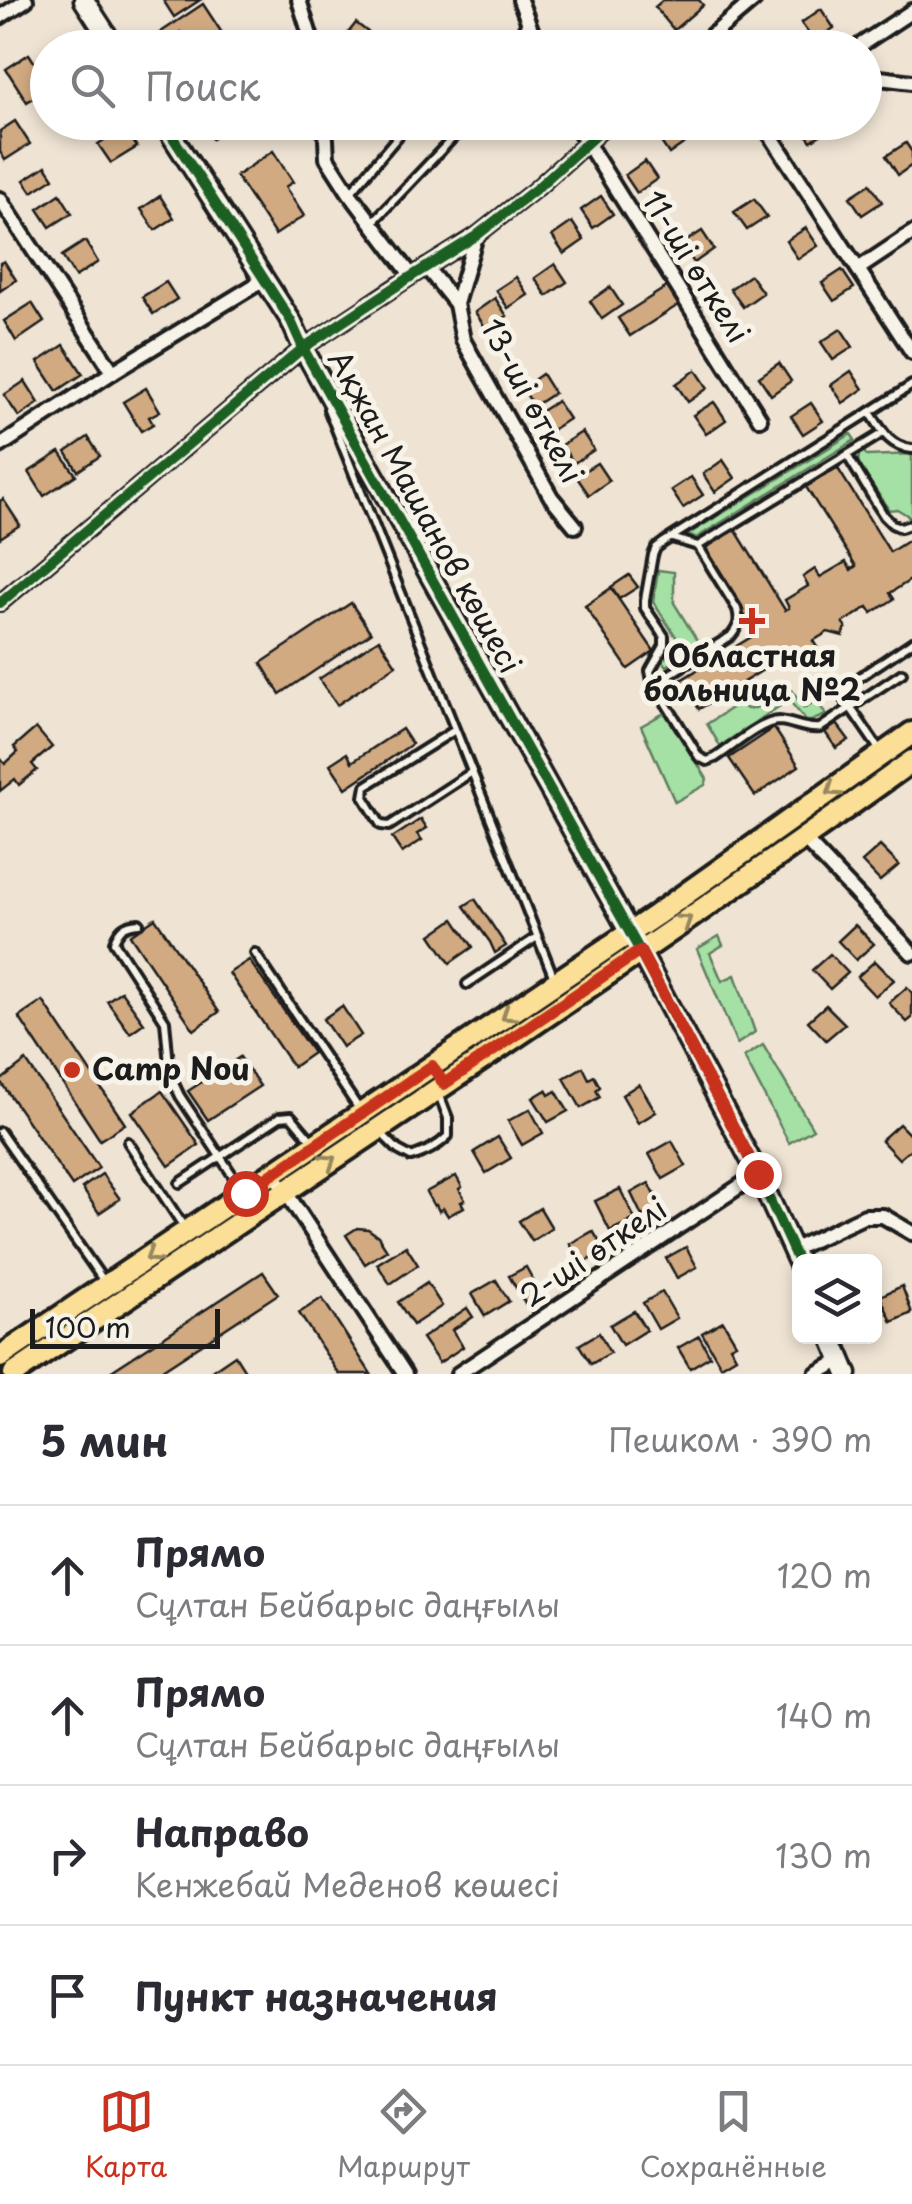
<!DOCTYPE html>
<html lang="ru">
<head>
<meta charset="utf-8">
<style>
  body { margin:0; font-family:"Playpen Sans",sans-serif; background:#f2f2f3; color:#2b2b33 }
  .controls { position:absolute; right:30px; bottom:30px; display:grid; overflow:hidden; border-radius:15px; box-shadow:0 5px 15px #0003 }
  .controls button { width:90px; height:90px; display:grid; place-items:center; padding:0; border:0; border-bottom:2px solid #e1e1e2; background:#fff; color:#2b2b33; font:50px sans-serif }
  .scale { position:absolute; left:30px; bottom:25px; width:190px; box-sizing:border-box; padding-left:10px; border:5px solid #1c1c1c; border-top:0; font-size:28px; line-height:35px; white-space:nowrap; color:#1c1c1c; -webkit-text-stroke:8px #f7f3e8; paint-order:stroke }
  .stop { position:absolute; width:30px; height:30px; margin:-22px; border:8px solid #c8321e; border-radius:50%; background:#fff }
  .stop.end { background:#c8321e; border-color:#fff; box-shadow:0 2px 10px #0008 }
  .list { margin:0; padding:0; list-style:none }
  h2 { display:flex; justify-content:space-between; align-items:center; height:130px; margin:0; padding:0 40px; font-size:42px }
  h2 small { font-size:32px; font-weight:400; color:#7c7c81 }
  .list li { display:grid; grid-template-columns:65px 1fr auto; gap:30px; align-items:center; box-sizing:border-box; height:140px; padding:0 40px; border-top:2px solid #e1e1e2 }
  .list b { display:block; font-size:38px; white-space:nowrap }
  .list p { margin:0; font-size:32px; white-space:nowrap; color:#7c7c81 }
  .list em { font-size:32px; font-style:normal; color:#7c7c81 }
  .icon { flex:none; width:55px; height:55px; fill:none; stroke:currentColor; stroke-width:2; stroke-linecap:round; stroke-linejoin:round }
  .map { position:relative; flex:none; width:912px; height:1374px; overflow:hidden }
  .search { position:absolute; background:#fff; box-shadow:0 5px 15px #0003; left:30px; right:30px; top:30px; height:110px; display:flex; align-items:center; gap:25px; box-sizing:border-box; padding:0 35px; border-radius:55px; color:#7c7c81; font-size:38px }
  .sheet { height:690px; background:#fff }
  nav { display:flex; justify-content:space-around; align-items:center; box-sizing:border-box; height:140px; border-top:2px solid #e1e1e2; background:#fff; font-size:28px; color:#7c7c81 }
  nav a { display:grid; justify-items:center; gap:5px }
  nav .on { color:#c8321e }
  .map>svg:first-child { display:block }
  .green { fill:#a5e0a5; stroke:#607e60; stroke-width:2.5 }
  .building { fill:#d1aa82; stroke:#1c1c1c; stroke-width:2.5 }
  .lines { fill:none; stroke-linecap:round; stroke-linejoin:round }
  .lane-casing { stroke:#1c1c1c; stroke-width:14 }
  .street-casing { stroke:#1c1c1c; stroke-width:20 }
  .secondary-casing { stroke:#1c1c1c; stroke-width:25 }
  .primary-casing { stroke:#1c1c1c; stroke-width:28 }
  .lane { stroke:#f7f3e8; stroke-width:6 }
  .street { stroke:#f7f3e8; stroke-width:12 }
  .secondary { stroke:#f7f3e8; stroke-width:18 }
  .primary { stroke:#fbdf96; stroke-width:20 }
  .cycleway-casing { stroke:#f7f3e8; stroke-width:16 }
  .cycleway { stroke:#1b5e20; stroke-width:10 }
  .oneway { stroke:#97875f }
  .route { stroke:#c8321e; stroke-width:12 }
  .poi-dot { fill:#c8321e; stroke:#f7f3e8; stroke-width:4 }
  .labels { text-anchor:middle; stroke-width:10; stroke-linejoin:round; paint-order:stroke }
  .street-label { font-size:30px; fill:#1c1c1c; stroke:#f7f3e8 }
  .poi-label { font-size:30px; font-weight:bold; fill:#1c1c1c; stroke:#f7f3e8 }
</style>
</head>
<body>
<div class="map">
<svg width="912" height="1374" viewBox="0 0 912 1374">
  <rect width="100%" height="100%" fill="#efe4d4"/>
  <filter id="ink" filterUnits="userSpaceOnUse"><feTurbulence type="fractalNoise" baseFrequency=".01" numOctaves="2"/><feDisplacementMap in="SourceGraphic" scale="20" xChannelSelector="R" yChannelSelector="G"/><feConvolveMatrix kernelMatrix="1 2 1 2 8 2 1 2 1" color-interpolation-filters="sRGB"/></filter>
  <g filter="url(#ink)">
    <g class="green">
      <polygon points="851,434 855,440 696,538 687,535"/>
      <polygon points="863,450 867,456 912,454 912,518 897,509 889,510 858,464 859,454"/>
      <polygon points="658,570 674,572 674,603 700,645 667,666 662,660 682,646 653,602"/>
      <path d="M792,690L804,708L822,697L826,703L821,707L826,715L811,721H806L789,700L720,746L707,724L739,703L747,709C756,709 763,706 765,696Z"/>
      <polygon points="666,712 707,779 705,785 675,802 641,726"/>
      <polygon points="719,936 723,945 710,953 722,981 735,975 755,1032 737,1044 697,949"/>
      <polygon points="763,1045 813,1129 789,1143 744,1057"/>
    </g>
    <g class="building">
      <polygon points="163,0 200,0 174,17"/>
      <polygon points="663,0 699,0 703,5 674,30 655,7"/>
      <polygon points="203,4 222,33 199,48 190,48 180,32 157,48 150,48 146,42"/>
      <polygon points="821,9 834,28 814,41 801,23"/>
      <polygon points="356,23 377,39 370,48 336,48"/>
      <polygon points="29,54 48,83 48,88 27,102 6,69"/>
      <polygon points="15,121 30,144 5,160 0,152 0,131"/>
      <polygon points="201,122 237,122 212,139"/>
      <polygon points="677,122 689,140 669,154 657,136"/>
      <polygon points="827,122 831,128 811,141 798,123"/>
      <polygon points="124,127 137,147 111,163 98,144"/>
      <polygon points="906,143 912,152 912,165 898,175 886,156"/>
      <polygon points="273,151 293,182 285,187 304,216 275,235 236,176"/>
      <polygon points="645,161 657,179 637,193 625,175"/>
      <polygon points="46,166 54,178 32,192 24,180"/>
      <polygon points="870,184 882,202 862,215 850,197"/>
      <polygon points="60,194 72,213 50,227 38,209"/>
      <polygon points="160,196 174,218 155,230 141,209"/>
      <polygon points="601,196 613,214 593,228 581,210"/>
      <polygon points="754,199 767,217 747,230 734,212"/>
      <polygon points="572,222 584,240 564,254 552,236"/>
      <polygon points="806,228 818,246 798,259 786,241"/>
      <polygon points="702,231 714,249 694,263 682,244"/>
      <polygon points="85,241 98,262 75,277 62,256"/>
      <polygon points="4,261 16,280 0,291 0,263"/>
      <polygon points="555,264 567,282 547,296 535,278"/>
      <polygon points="842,270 854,288 834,301 822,283"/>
      <polygon points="750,275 763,293 743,307 730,289"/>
      <polygon points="516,277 528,295 508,308 496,290"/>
      <polygon points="166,282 177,299 153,314 142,297"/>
      <polygon points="668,286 680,304 630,336 618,318"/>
      <polygon points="610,287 622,305 602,319 590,301"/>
      <polygon points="495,298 507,316 487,330 475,312"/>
      <polygon points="32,303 44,322 16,341 4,321"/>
      <polygon points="841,329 853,347 833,360 821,342"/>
      <polygon points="64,345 83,374 57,391 38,362"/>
      <polygon points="779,363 791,381 771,395 759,377"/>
      <polygon points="696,370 708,388 688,402 676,384"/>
      <polygon points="851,371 863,389 843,403 831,385"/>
      <polygon points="542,374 554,393 534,406 522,388"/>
      <polygon points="25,381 39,403 19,417 4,395"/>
      <polygon points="146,388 160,411 149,417 153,424 141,431 123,402"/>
      <polygon points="557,401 569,419 549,432 537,414"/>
      <polygon points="714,402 726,420 706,434 693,415"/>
      <polygon points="811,403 823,421 803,434 791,416"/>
      <polygon points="582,432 594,450 574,463 561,445"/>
      <polygon points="88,437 100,456 78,471 66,452"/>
      <polygon points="60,452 76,475 44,496 29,472"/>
      <polygon points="723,460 735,478 715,492 703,474"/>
      <polygon points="597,463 609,481 589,495 576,476"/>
      <polygon points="837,467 890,552 912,538 912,579 890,593 894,599 872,613 868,607 843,623 846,627 843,636 828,632 813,641 817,647 796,660 791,653 699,709 681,680 756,634 703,548 735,529 785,610 789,608 785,600 808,586 803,577 815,569 820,577 846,562 851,570 856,566 806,487"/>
      <polygon points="691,477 703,495 683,508 671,490"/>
      <polygon points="3,499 20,525 0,538 0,501"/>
      <polygon points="629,575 638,587 619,599 611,587"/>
      <polygon points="611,588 654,651 628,669 585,606"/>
      <polygon points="351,603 371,633 280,694 261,663"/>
      <polygon points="379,639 396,665 337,705 319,679"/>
      <polygon points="837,724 849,740 836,748 825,732"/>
      <polygon points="36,728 52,747 32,764 37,770 19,785 15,779 0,791 0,758 5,764 18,752 14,747"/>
      <polygon points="774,728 799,766 755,796 729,758"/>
      <polygon points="402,729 412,744 346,788 330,764 347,753 352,762"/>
      <polygon points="421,819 427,828 417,834 422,840 402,853 392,838"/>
      <polygon points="880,846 899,865 880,881 862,862"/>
      <polygon points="475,899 506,946 495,953 490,942 464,906"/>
      <polygon points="155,918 219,1012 194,1030 130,935"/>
      <polygon points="454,919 473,947 450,963 431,935"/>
      <polygon points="855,925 874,944 856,960 838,941"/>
      <polygon points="830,954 848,973 830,989 812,970"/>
      <polygon points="249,960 313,1053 293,1067 229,973"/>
      <polygon points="875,961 894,980 875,996 857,977"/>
      <polygon points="907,987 912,993 912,1018 907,1022 889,1003"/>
      <polygon points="121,991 144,1023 130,1033 107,1001"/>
      <polygon points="43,1001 125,1124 100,1140 19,1017"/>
      <polygon points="826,1005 845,1024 826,1040 808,1021"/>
      <polygon points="342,1006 361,1035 342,1047 323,1019"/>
      <polygon points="240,1057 260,1086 208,1120 188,1091"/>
      <polygon points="26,1061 99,1168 72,1186 0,1081"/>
      <polygon points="583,1067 589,1079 594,1076 600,1087 596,1090 600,1097 581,1108 564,1078"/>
      <polygon points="639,1084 656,1112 638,1123 622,1095"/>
      <polygon points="546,1090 549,1095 556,1091 568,1111 548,1122 533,1098"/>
      <polygon points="162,1091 199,1145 169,1166 132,1112"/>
      <polygon points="530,1109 543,1133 522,1145 508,1121"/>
      <polygon points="899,1124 912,1137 912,1148 899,1159 881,1140"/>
      <polygon points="498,1137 511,1158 486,1173 474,1152"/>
      <polygon points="672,1141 686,1166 663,1179 649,1154"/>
      <polygon points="102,1174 120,1199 99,1213 82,1188"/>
      <polygon points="456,1176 462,1187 459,1189 465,1200 461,1202 464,1207 448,1216 443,1208 439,1211 436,1205 434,1206 426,1192"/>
      <polygon points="649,1183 661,1207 642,1216 631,1193"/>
      <polygon points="620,1189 635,1219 610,1231 595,1201"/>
      <polygon points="540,1208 552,1228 532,1241 519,1221"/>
      <polygon points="357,1228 368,1229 378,1236 387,1250 365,1264 346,1235"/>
      <polygon points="593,1231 605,1251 582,1264 570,1244"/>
      <polygon points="406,1246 418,1265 390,1284 377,1264"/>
      <polygon points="686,1247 697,1267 677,1278 666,1258"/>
      <polygon points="526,1267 542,1296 526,1305 509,1276"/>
      <polygon points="263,1272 278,1294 156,1374 107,1374"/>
      <polygon points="496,1280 509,1301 485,1316 472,1294"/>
      <polygon points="427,1283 442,1306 413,1325 398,1302"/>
      <polygon points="902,1286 912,1313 892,1322 880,1296"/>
      <polygon points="662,1292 677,1318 658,1329 643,1303"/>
      <polygon points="322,1298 371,1374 339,1374 299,1313"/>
      <polygon points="467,1308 473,1317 452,1330 463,1347 439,1363 422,1338"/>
      <polygon points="634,1311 646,1330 622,1345 610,1325"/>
      <polygon points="723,1321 736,1343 730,1346 736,1357 721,1366 702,1333"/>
      <polygon points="599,1333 610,1353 591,1364 579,1345"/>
      <polygon points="699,1336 710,1356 690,1368 678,1348"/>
      <polygon points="235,1355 247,1374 215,1374 213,1370"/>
    </g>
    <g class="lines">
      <g class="lane-casing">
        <g id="lane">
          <polyline points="515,48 516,39 527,21"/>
          <polyline points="350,193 410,122"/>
          <polyline points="373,222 468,122"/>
          <polyline points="328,409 554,978"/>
          <polyline points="870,412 912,385"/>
          <polyline points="883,433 847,455 884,516 892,524 901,528 912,524"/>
          <polyline points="672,538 698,546"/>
          <path d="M902,673L820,728C804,730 794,722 779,721C761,721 731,748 715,758L707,761L699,757L652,681L650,671L664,646V636L645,608V600L653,555L656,548L664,542L870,412C882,431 889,446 912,449"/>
          <path d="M663,697L670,674L731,636C739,626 740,621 737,609L698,546L847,455"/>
          <polyline points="455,730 366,786 364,797 381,825 389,826 472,772"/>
          <polyline points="879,749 839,691 912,642"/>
          <path d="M139,923C124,924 119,929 114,942L165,1021L170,1075L180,1096L241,1188"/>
          <polyline points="255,953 359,1109"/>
          <polyline points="467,984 537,937"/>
          <polyline points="0,1132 103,1280"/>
          <path d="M381,1133L398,1150L411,1157C426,1152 437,1147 448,1136V1118L438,1092"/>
          <polyline points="128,1142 184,1227"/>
          <polyline points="180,1183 280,1117 291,1116 312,1141"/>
        </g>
      </g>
      <g class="street-casing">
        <g id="street">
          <polyline points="299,0 314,48"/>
          <polyline points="520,0 538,48"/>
          <polyline points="0,17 26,0"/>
          <polyline points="713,34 723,48"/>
          <polyline points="697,48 754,0"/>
          <polyline points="856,48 912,11"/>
          <polyline points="864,76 912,82"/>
          <polyline points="325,122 327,158 350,194 412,276"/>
          <polyline points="574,122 760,419"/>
          <polyline points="762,122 912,352"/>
          <polyline points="0,199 113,372"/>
          <polyline points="476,236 456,304 463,340 551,497 575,526"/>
          <polyline points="426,267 456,304"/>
          <polyline points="858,269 912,233"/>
          <polyline points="0,446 113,372 265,279"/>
          <polyline points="0,603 303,348 412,276 476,236 537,188 610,122"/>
          <polyline points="804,839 912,953"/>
          <polyline points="274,1174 405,1374"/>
          <polyline points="792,1250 865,1216 883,1216 912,1233"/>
          <polyline points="458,1374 758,1174"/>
          <polyline points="816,1374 841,1360"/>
        </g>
      </g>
      <g class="secondary-casing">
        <g id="secondary">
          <polyline points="84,0 115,48"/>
          <polyline points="163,122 291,321 303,348 640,951 758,1174 800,1266"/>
          <polyline points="831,1336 847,1374"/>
        </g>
      </g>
      <g class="primary-casing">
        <g id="primary">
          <polyline points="0,1357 656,915 912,733"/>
          <path d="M14,1374C314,1170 619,973 912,761"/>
        </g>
      </g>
      <use href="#lane" class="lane"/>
      <use href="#street" class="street"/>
      <use href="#secondary" class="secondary"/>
      <use href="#primary" class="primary"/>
      <g class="cycleway-casing">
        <g id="cycleway">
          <polyline points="163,122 291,321 303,348 640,951 758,1174 800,1266"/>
          <polyline points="0,603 303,348 412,276 476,236 537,188 610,122"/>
        </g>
      </g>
      <use href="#cycleway" class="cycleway"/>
    </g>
    <defs><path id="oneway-chevron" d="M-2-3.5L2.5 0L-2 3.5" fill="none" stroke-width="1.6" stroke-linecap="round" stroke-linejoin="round" transform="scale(2.5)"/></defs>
    <g class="oneway">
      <use href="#oneway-chevron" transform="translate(833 790) rotate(145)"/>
      <use href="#oneway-chevron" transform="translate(685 921) rotate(-34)"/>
      <use href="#oneway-chevron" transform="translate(508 1015) rotate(146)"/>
      <use href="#oneway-chevron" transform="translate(329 1161) rotate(-34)"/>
      <use href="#oneway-chevron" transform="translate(152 1256) rotate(147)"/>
    </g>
  </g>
  <g class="lines" filter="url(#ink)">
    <polyline class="route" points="245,1193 432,1066 444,1084 640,951 758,1174"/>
  </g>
  <g class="poi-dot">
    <path d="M747 606h10v10h10v10h-10v10h-10v-10h-10v-10h10z"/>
    <circle cx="72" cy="1070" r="10"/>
  </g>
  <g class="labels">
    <g class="street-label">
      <text transform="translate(695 267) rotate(58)" y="10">11-ші өткелі</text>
      <text transform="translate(531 401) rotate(62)" y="10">13-ші өткелі</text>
      <text transform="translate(424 512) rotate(61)" y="10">Ақжан Машанов көшесі</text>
      <text transform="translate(594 1253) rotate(-34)" y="10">2-ші өткелі</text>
    </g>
    <g class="poi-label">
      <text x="752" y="667">Областная<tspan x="752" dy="34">больница №2</tspan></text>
      <text x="92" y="1080" text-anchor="start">Camp Nou</text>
    </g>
  </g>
</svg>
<div class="controls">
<button><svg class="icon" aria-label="layers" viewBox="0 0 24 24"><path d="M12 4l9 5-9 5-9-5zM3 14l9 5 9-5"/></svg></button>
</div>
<div class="scale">100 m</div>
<div class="stop" style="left:245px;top:1193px"></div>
<div class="stop end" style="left:758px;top:1174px"></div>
<div class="search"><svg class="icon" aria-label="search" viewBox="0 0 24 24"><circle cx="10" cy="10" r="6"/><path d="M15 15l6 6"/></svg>Поиск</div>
</div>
<section class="sheet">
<h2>5 мин<small>Пешком · 390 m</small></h2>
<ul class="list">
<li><svg class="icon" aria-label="ahead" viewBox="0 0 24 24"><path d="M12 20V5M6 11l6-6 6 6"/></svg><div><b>Прямо</b><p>Сұлтан Бейбарыс даңғылы</p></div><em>120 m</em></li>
<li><svg class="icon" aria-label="ahead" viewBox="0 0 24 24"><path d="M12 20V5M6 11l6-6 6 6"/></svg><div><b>Прямо</b><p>Сұлтан Бейбарыс даңғылы</p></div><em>140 m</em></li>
<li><svg class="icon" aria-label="right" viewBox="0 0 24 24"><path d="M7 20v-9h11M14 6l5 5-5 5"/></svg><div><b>Направо</b><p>Кенжебай Меденов көшесі</p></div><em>130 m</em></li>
<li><svg class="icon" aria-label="arrive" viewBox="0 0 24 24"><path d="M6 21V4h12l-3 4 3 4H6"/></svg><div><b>Пункт назначения</b></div></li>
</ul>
</section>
<nav>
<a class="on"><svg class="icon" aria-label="map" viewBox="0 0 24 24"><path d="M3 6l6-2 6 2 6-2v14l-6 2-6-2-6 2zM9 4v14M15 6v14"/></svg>Карта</a>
<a><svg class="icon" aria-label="directions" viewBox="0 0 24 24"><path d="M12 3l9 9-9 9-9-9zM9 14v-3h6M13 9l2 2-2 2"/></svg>Маршрут</a>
<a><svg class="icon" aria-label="saved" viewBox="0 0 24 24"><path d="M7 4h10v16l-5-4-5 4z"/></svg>Сохранённые</a>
</nav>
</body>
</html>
